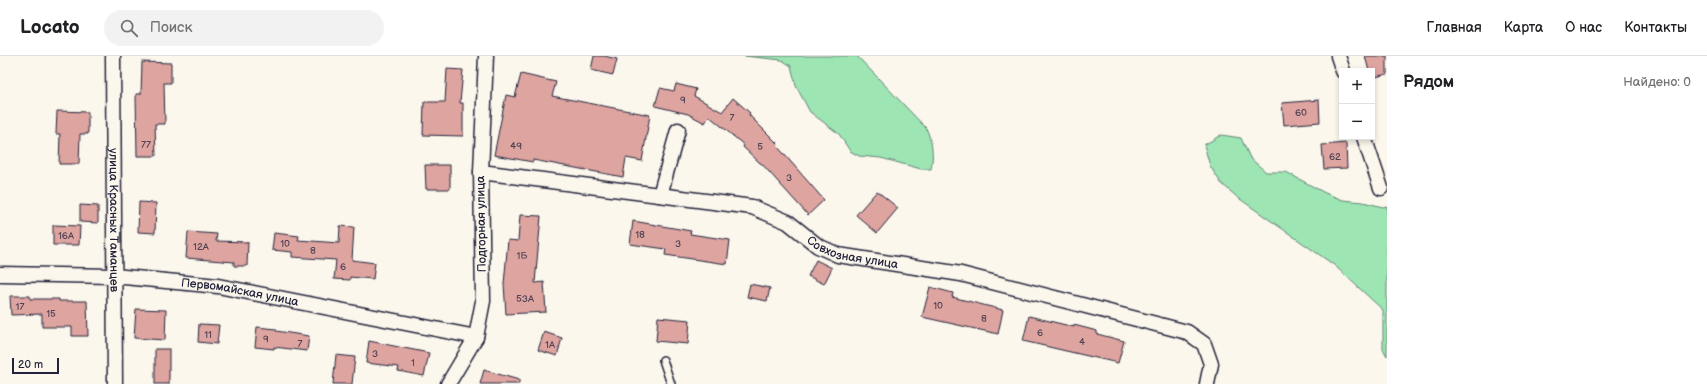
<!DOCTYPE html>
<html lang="ru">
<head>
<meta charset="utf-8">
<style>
  body { margin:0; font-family:"Balsamiq Sans",sans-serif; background:#f2f2f2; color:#202124 }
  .controls { position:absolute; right:12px; top:12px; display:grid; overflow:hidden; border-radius:0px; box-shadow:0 2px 6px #0003 }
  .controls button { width:36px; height:36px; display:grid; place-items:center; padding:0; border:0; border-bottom:1px solid #e0e0e0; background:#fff; color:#202124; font:20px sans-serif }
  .scale { position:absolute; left:12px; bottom:10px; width:47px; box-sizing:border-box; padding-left:4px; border:2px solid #22223b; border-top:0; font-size:11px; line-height:14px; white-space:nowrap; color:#22223b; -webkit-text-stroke:3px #fbf7ec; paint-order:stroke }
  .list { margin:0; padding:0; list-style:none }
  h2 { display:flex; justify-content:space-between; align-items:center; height:52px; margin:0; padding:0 16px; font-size:17px }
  h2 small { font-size:13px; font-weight:400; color:#757577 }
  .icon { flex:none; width:22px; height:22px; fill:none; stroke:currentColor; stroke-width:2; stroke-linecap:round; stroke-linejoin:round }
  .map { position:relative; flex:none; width:1387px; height:328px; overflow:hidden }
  header { display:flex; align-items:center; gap:24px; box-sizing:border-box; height:56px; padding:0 20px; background:#fff; border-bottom:1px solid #e0e0e0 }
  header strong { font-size:19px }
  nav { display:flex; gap:22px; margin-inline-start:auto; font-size:14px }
  .search { width:280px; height:36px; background:#f2f2f2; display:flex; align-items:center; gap:10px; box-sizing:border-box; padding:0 14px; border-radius:22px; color:#757577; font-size:15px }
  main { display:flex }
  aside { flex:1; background:#fff }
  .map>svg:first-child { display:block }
  .green { fill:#9de5b3; stroke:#608477 }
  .building { fill:#dea4a0; stroke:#22223b }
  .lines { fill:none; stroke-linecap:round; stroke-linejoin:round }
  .lane-casing { stroke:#22223b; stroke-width:10 }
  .street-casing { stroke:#22223b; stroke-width:17 }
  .lane { stroke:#fbf7ec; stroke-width:7 }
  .street { stroke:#fbf7ec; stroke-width:14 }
  .labels { text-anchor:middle; stroke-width:3; stroke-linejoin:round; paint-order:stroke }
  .number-label { font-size:10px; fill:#514254 }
  .street-label { font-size:12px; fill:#22223b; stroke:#fbf7ec }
</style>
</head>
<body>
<header>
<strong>Locato</strong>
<div class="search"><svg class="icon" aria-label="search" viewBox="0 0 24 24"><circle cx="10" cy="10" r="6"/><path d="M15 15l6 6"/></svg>Поиск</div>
<nav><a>Главная</a><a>Карта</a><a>О нас</a><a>Контакты</a></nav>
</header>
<main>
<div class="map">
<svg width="1387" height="328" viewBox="0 0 1387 328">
  <rect width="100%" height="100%" fill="#fbf7ec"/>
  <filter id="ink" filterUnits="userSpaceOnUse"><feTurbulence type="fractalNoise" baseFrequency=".025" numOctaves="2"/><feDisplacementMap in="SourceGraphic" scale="8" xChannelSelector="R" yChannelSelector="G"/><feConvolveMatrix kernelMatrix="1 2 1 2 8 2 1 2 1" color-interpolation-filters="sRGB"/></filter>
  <g filter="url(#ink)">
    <g class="green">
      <path d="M744,0H857L926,72C932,85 934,98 931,113H921L881,102L859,100L850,95L839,78L810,56L796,30L791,10L782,4Z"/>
      <polygon points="1221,79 1241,82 1250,102 1266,116 1286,116 1325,137 1343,144 1363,146 1383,151 1387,150 1387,300 1383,293 1383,254 1334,209 1237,141 1221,127 1210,110 1204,89"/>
    </g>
    <g class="building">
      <polygon points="594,0 604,0 617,3 613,19 591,14"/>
      <polygon points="1365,0 1387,0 1387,18 1372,22 1372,15 1369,15"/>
      <polygon points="142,6 171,7 171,27 164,27 165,68 155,68 156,100 137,100 136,38 141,38"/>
      <polygon points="447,13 463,14 460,47 463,47 463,80 423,79 424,46 445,46"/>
      <polygon points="521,18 556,26 552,40 650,59 642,105 626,102 623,121 533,104 533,106 494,99 506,39 515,41"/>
      <polygon points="676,28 696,33 694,40 722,56 733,42 750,57 749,59 778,88 777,90 824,144 808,159 761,107 760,107 743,91 744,89 709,60 705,67 688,58 655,50 660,32 674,35"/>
      <polygon points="1319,44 1320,66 1284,69 1282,47"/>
      <polygon points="57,55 88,56 88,78 80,78 79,108 59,108 60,78 56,78"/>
      <polygon points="1346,87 1347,112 1324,113 1322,89"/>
      <polygon points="425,109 450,109 450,133 426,133"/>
      <polygon points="877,135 898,152 877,177 856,159"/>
      <polygon points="139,146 156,147 155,177 138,176"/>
      <polygon points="80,149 98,150 98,167 80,166"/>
      <polygon points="520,159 541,160 535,227 544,226 546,256 506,258 504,228 508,184 518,185"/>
      <polygon points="633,165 691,175 690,178 730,184 727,208 665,199 666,193 630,188"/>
      <polygon points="53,169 80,170 79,189 53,189"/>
      <polygon points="340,170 354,171 352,204 375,207 373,223 350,221 350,224 334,223 336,204 292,201 292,196 272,194 274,177 299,180 298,184 339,187"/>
      <polygon points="188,176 217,178 216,185 248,186 247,210 234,210 234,206 186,202"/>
      <polygon points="816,204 832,212 824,228 808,220"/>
      <polygon points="750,228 770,232 767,245 747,241"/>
      <polygon points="930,231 953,237 952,241 1003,254 998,278 922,261"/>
      <polygon points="10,240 30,240 30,243 59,243 59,245 87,245 88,280 72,280 72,271 42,271 42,258 11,259"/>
      <polygon points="136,253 166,254 165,284 134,282"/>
      <polygon points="1029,260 1074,271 1074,269 1097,275 1097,278 1124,285 1118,307 1023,285"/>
      <polygon points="658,261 690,264 688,288 656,285"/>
      <polygon points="199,268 219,269 217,288 198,286"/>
      <polygon points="257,271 276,273 276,275 309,280 307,295 274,291 274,293 255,291"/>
      <polygon points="544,276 562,282 557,300 538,294"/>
      <polygon points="369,285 429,297 424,320 398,315 399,311 366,307"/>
      <rect x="155" y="293" width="14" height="35"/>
      <polygon points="336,299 355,301 352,328 333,328"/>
      <polygon points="484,314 519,324 519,328 480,328"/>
    </g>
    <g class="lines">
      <g class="lane-casing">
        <polyline id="lane" points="663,304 671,328"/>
      </g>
      <g class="street-casing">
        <g id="street">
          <path id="s1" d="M113,0L115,328"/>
          <polyline points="1338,0 1343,15"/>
          <polyline points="1364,81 1381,132"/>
          <path id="s2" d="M481,116L752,151L788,166L818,190L838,199L961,218L1187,276L1204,288L1211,308L1207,328"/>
          <polyline points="660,139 678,74"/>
          <path id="s3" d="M0,218L114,220L218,230L476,281"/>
          <polyline points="448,328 476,281 483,245 481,116 486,0"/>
        </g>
      </g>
      <use href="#lane" class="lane"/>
      <use href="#street" class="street"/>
    </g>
  </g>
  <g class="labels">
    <g class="number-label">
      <text x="683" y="47">9</text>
      <text x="1301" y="60">60</text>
      <text x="732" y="65">7</text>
      <text x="146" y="92">77</text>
      <text x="516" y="93">49</text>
      <text x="760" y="94">5</text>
      <text x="1335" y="104">62</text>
      <text x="789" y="125">3</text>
      <text x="640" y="182">18</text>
      <text x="66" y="183">16А</text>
      <text x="285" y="191">10</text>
      <text x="678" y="191">3</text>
      <text x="201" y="194">12А</text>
      <text x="313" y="198">8</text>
      <text x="522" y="203">1Б</text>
      <text x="343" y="214">6</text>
      <text x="525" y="246">53А</text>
      <text x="938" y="253">10</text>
      <text x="20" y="254">17</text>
      <text x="51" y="261">15</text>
      <text x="984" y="266">8</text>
      <text x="1040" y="280">6</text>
      <text x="208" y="282">11</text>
      <text x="266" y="286">9</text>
      <text x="1082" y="289">4</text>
      <text x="300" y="291">7</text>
      <text x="550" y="292">1А</text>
      <text x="375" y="301">3</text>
      <text x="413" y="310">1</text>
    </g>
    <g class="street-label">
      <text dy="4" stroke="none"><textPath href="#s1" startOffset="164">улица Красных Таманцев</textPath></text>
      <text transform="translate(481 168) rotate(-91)" y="4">Подгорная улица</text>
      <text dy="4" stroke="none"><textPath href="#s2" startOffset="386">Совхозная улица</textPath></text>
      <text dy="4" stroke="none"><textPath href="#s3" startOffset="241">Первомайская улица</textPath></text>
    </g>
  </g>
</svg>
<div class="controls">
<button>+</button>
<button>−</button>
</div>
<div class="scale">20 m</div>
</div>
<aside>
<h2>Рядом<small>Найдено: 0</small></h2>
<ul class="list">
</ul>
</aside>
</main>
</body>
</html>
